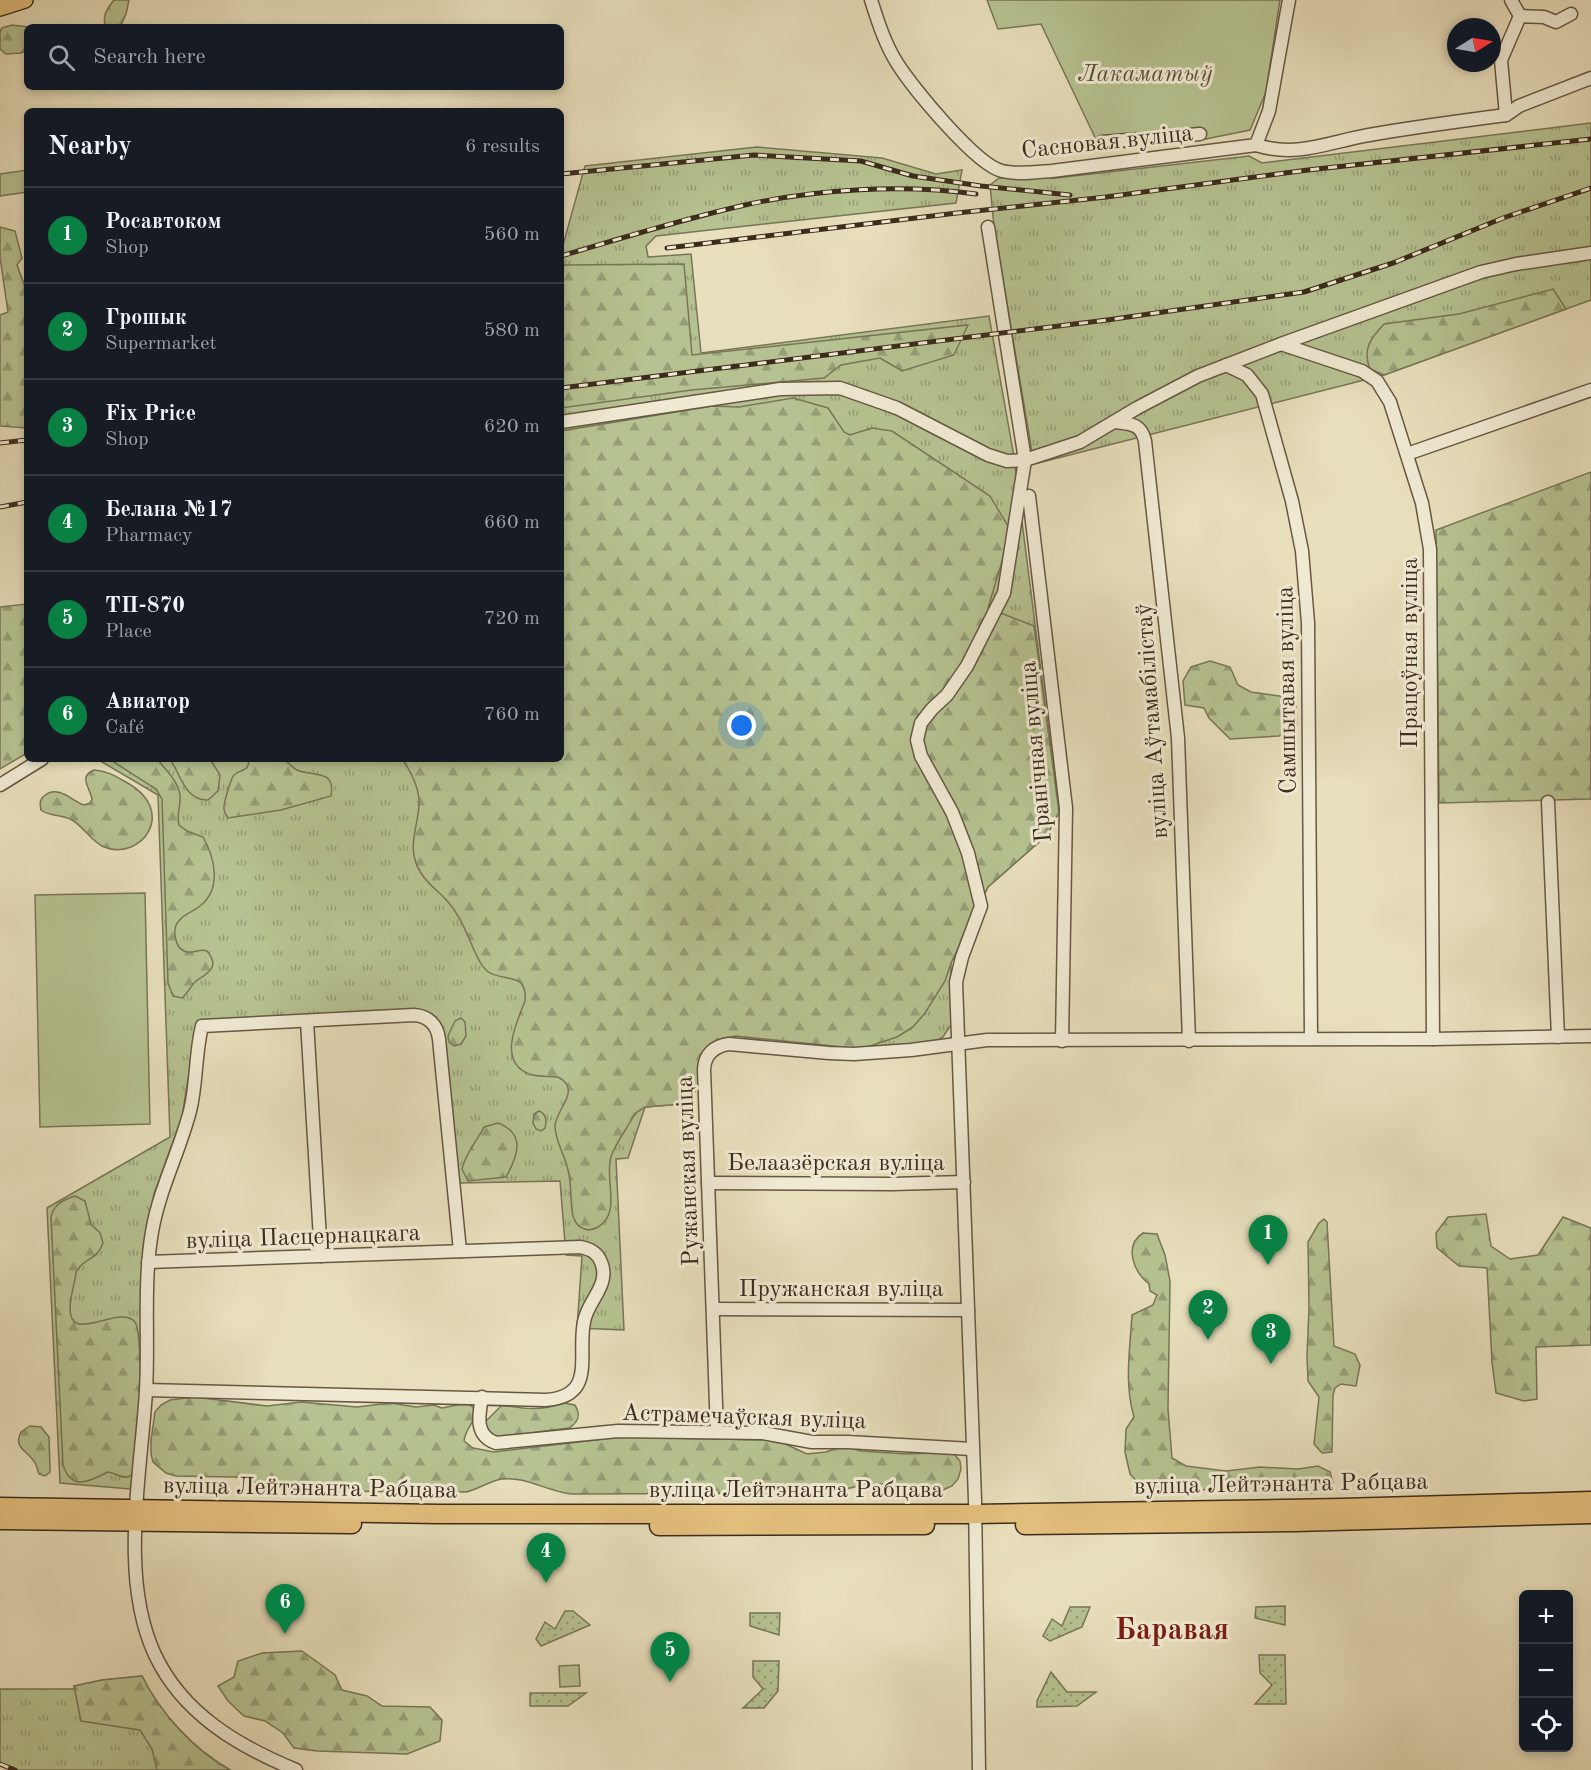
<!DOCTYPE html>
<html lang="en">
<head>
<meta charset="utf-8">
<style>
  body { margin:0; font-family:"Old Standard TT",serif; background:#20242c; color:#f1f3f6 }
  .controls { position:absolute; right:18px; bottom:18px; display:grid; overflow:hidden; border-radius:9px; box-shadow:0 3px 9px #0003 }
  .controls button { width:54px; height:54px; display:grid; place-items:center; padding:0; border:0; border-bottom:2px solid #363941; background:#171b24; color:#f1f3f6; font:30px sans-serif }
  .compass { position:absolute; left:1447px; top:18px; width:54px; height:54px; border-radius:50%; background:#171b24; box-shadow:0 3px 9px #0003; rotate:79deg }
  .you { position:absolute; left:742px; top:726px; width:21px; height:21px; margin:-15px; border:4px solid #fff; border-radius:50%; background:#1a73e8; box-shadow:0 0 0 9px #1a73e833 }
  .badge { display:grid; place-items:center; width:39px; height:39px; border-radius:50%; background:#0b8043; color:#fff; font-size:20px; font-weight:700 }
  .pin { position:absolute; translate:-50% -50px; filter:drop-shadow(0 2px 3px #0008) }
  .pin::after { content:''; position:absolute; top:32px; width:21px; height:18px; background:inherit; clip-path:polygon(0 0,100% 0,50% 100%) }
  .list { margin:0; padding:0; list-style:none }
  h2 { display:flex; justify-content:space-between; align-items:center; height:78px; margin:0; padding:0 24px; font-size:26px }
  h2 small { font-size:20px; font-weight:400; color:#9ea1a6 }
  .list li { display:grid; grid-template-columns:39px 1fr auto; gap:18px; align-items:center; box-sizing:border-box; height:96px; padding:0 24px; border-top:2px solid #363941 }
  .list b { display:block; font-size:22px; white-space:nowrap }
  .list p { margin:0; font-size:20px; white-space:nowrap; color:#9ea1a6 }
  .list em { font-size:20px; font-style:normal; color:#9ea1a6 }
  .icon { flex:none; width:33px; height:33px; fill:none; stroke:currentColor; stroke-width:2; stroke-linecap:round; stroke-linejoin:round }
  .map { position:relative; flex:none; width:1591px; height:1770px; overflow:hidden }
  .search { position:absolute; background:#171b24; box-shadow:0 3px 9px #0003; left:24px; top:24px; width:540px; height:66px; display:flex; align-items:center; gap:15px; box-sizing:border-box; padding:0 21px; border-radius:9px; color:#9ea1a6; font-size:22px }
  .panel { position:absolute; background:#171b24; box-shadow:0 3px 9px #0003; left:24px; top:108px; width:540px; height:654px; border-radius:9px }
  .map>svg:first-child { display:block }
  .grass { fill:url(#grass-tufts); stroke:#787656; stroke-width:1.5 }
  .forest { fill:url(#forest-firs); stroke:#787656; stroke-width:1.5 }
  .park { fill:url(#park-dots); stroke:#787656; stroke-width:1.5 }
  .garden { fill:#b6c291; stroke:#787656; stroke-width:1.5 }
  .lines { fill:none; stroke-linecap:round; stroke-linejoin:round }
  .minor-casing { stroke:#665844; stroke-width:15 }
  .major-casing { stroke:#3b2b1c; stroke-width:18 }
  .highway-casing { stroke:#3b2b1c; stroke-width:21 }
  .minor { stroke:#f0ead3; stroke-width:12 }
  .major { stroke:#e4c07e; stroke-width:15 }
  .highway { stroke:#e4c07e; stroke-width:18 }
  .rail-casing { stroke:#3b2b1c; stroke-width:5 }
  .rail { stroke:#f0ead3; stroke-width:3; stroke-dasharray:9; stroke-linecap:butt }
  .labels { text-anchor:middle; stroke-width:6; stroke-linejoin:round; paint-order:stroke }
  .park-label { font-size:24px; font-style:italic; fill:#5a5139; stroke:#f0ead3 }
  .street-label { font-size:24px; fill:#3b2b1c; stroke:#f0ead3 }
  .district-label { font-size:30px; font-weight:bold; fill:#7a1f14; stroke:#f0ead3 }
</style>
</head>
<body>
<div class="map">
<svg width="1591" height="1770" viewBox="0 0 1591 1770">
  <defs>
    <pattern id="grass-tufts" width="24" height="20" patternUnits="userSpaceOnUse" patternTransform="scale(1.5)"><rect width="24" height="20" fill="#b6c291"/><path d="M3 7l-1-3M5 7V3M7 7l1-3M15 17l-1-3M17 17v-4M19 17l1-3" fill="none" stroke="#959e76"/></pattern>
    <pattern id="forest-firs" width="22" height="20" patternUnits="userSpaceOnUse" patternTransform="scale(1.5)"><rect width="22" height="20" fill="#b6c291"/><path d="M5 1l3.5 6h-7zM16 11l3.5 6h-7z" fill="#959e76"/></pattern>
    <pattern id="park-dots" width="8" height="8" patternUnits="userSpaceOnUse" patternTransform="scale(1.5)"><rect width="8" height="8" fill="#b6c291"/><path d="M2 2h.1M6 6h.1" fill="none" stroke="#959e76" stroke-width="1.8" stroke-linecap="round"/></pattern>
  </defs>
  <rect width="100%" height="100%" fill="#e8dfbc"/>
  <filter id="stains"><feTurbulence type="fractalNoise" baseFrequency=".00333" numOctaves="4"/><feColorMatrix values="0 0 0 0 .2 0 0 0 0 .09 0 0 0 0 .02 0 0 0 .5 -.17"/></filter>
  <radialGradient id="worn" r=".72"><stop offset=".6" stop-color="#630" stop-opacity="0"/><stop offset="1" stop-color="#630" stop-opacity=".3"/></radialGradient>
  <g class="grass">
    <polygon points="1591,123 1591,300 1384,375 1034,464 994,226 990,185 999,178 1056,178 1249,156 1262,163"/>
    <path d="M757,147L882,158L936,174L962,170L956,203L656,236L646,246L648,257L691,254L701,353L989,316L1013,451L1059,812L1047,835L988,887L951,963V1025L943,1037L936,1041L881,1049L736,1036L724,1038L712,1043L704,1054L698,1085L691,1100L682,1104L645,1107L628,1158L616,1159L624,1330L577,1328L582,1256L566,1255L560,1181L459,1183L437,1019C428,1011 420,1009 408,1009L198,1024L195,1035L182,1117L154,1194L143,1249L138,1458L130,1489L60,1483L47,1208L170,1137L158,795L97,759H561V252L585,166Z"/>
    <path d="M142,1676C161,1714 193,1749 230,1770H15L0,1764V1689H74V1686L102,1680Z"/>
  </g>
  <g class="forest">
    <path d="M114,0H129L126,14L121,25L106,27C101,16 108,8 114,0Z"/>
    <polygon points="12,25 28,27 27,50 21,53 6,54 0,49 0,32 2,28"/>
    <polygon points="0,227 15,231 22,258 17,265 27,292 27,428 0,426 0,315 8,312 0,257"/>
    <polygon points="684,264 692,355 968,325 954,355 902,371 880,358 841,365 824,378 692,390 561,408 561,271 564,265"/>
    <path d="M1553,289L1566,309L1384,375L1370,369C1362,349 1371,338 1384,324L1459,314Z"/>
    <path d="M793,398L828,408L844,432L850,435L872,428L892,431L990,496L1011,531L988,608L1034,626L1059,812L1047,835L988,887L951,963L945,981L925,1013L913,1027L897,1037L861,1049L736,1036L724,1038L712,1043L704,1054L698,1085L691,1100L682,1104L645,1107L637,1112L633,1117C626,1130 615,1144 611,1157C604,1179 622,1213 598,1227C594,1229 590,1231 585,1229C579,1228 575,1222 573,1216C570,1201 572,1185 568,1170C565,1155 555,1141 555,1126C555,1110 583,1090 558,1077C549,1076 538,1077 529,1074C497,1061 517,1022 525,1001C528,970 502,983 487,971C481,966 478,959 475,952C467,935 461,917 449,903C440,892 428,885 421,873C406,850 417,830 419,806C420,788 412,773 402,759H561V431L712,406L739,407Z"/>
    <polygon points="1591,472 1591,799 1439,803 1436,530"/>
    <polygon points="27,604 27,753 0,769 0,607"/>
    <polygon points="1210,661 1230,667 1238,685 1251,692 1287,697 1296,705 1297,725 1279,736 1230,739 1209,718 1204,708 1185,705 1183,681 1191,667"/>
    <path d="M109,759H157C165,769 179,782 180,796C181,806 176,814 179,825L187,831L203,837C215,858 222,889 200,906C193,912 183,914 178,922C172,930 175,947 184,951C192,955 199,948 207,951C221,968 207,973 195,982C190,987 188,993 182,998L173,996L168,983L162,799L156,789Z"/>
    <path d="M170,759H210L220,775L218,791L208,800C185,801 181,775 170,759Z"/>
    <path d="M249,759C259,759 272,757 282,759C287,760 291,767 297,770C312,777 336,768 331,796L281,810L228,818C226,814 224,813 224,809C223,805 231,778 234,775C241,769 249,772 249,759Z"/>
    <path d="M94,770C106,771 114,775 124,781C181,811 140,862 104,847C91,841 84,827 72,820C62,814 50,817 41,810C40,805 39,800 44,796C58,784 72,801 84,805L90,803L92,799C90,788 78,776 94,770Z"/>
    <polygon points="461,1018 465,1022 466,1036 461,1044 454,1046 449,1042 448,1036 455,1021"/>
    <path d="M539,1111C546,1114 547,1121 545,1128L541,1131L536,1129L533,1123L534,1114Z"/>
    <path d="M498,1123C527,1134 517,1157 506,1177L468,1181L462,1169C465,1154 477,1141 484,1127Z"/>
    <path d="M75,1196L85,1201L91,1224L100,1233L103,1243C97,1261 83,1258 76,1272C75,1282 72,1290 71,1299C62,1352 119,1302 135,1322C144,1334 141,1469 130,1476C124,1480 115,1473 108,1472C90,1481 72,1492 63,1465L51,1217C54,1204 63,1200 75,1196Z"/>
    <polygon points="1486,1214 1491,1246 1510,1259 1538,1255 1563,1217 1591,1228 1591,1345 1536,1347 1537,1399 1524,1401 1496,1393 1492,1362 1487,1268 1459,1266 1437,1248 1436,1233 1448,1217"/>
    <polygon points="1324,1219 1327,1222 1334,1346 1355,1354 1360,1365 1356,1386 1341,1384 1335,1388 1333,1395 1332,1452 1322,1453 1314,1444 1319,1397 1308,1381 1307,1357 1309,1308 1308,1242 1319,1223"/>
    <path d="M1143,1233L1157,1234L1165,1255L1170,1281L1168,1409L1172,1458L1186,1466L1226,1471L1260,1467L1298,1469L1318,1466L1330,1472L1333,1483L1329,1487L1313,1493L1252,1488L1193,1490L1141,1486L1130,1474L1125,1452L1126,1429L1134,1417C1124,1383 1130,1350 1132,1315L1153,1305L1157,1295L1150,1291L1149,1284C1134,1272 1123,1246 1143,1233Z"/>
    <path d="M195,1397L267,1406L301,1402L357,1407L390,1403L416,1407L434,1405L442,1408L467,1403L474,1408C476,1425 466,1426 464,1441L473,1448L494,1452L621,1437L768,1440L781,1442L807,1454L826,1452L843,1446L861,1451L907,1454L947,1452L954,1454L960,1461L961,1469L958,1479L952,1486L943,1490L920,1491L892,1484H865L832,1493L572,1494C548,1492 526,1476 502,1479C489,1481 479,1489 466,1492L300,1491L283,1490L235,1477L176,1476L166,1473L153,1462L151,1454V1440L155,1412L161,1405L170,1400Z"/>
    <path d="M564,1403L575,1405C581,1415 579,1422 569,1428L506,1436H494L485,1429L486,1421L502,1405C526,1409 540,1411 564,1403Z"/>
    <path d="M30,1426L41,1427L49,1437L50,1469V1472L45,1476L39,1474C37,1469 37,1464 33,1460C26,1450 13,1447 21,1432Z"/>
    <polygon points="302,1651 335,1675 342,1690 367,1696 382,1706 430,1707 442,1720 440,1741 407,1754 317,1751 294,1748 283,1733 265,1721 244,1716 228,1701 218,1686 234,1677 238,1661 262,1653"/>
    <path d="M142,1676C161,1714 193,1749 230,1770H157L152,1749L140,1730L81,1721L74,1686L102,1680Z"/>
  </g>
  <g class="park">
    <polygon points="1285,1606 1285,1625 1255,1618 1256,1607"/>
    <polygon points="1070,1607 1090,1607 1082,1627 1050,1641 1043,1636 1052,1619 1062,1626"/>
    <polygon points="565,1611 573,1611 590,1625 541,1646 536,1639 545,1622 555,1629"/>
    <polygon points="750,1613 780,1613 779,1635 750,1626"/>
    <polygon points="1259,1655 1285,1655 1286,1704 1255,1704 1272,1685 1260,1673"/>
    <polygon points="753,1661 779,1661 778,1691 764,1708 743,1708 763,1689 753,1677"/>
    <polygon points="1051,1672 1067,1692 1096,1692 1077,1706 1037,1707 1037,1701"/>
    <polygon points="530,1693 586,1693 568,1706 530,1706"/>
  </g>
  <g class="garden">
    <polygon points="987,0 1280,0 1266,92 1250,130 1201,140 1101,150 1041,24 998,29"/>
    <polygon points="27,170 27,192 0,196 0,174"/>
    <polygon points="145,893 150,1124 40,1127 35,895"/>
    <polygon points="579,1665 580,1686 560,1687 559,1666"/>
  </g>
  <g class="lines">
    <g class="minor-casing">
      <g id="minor">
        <path d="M871,0C878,22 885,44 897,63C912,87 976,165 1002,171C1018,175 1036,172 1052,171L1256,145L1269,111L1289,0"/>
        <polyline points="1511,0 1520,16"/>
        <polyline points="1506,115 1501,60 1520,16 1544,17 1556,22 1571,14"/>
        <polyline points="1102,142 1200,134"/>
        <path d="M1256,145C1298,158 1328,142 1369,135C1414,127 1460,121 1506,115L1519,106L1591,78"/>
        <polyline points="1281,344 1362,371 1377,381 1390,402 1422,503 1430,549 1433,1039"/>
        <polyline points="1226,365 1247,375 1262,394 1292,501 1302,551 1308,623 1311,1038"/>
        <polyline points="561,422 780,389 840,388 897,408 988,455 1007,461 1025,460 1080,442 1137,408 1198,376 1281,344 1481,272 1516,264 1591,253"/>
        <path d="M1114,422C1130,424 1141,423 1145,441L1178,738L1189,1041"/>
        <polyline points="1407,454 1591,390"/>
        <polyline points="1029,496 1066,808 1062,1041"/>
        <polyline points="0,785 42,759"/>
        <polyline points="1548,802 1558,1037"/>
        <polyline points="307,1021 321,1256"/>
        <polyline points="708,1183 892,1184 964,1182"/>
        <polyline points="713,1309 968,1310"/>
        <path d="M146,1390L545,1400C597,1397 577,1356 584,1322C587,1301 611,1285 601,1262C597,1252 590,1249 580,1247L148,1262"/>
        <path d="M482,1397C479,1415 474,1435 496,1443L618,1431L763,1433L812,1442H848L972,1449"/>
        <path d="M717,1432L704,1069C705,1054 714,1046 729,1044L829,1053L854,1054L911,1050L987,1040L1433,1039L1591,1036"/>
        <path d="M296,1770C238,1746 183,1714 155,1655C119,1578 141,1474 146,1391C149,1339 143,1284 152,1232C159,1190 179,1153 190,1111C197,1083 195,1054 202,1026L414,1015C428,1016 437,1024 439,1039L460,1251"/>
        <polyline points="979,1770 975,1500 956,982 962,957 981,906 968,853 952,812 921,756 917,740 921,723 932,709 947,695 967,666 1004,593 1025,460 988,227"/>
      </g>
    </g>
    <g class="major-casing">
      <polyline id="major" points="0,8 25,0"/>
    </g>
    <g class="highway-casing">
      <g id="highway">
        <polyline points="0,1507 438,1514 975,1514 1342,1508 1591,1501"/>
        <polyline points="0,1520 352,1524"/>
        <polyline points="1025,1525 1295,1522 1591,1514"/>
        <polyline points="659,1526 925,1525"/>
      </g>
    </g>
    <use href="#minor" class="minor"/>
    <use href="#major" class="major"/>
    <use href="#highway" class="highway"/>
    <g class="rail-casing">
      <g id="rail">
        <polyline points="561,174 754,155 861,161 913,176 981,186 1070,195"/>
        <polyline points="667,248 957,213 1106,197 1308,170 1591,139"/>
        <path d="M561,256C622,238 683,219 745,205C817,189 902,184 976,194"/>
        <polyline points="561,388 1107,320 1304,292 1393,263 1503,218 1591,188"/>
        <polyline points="0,443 27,440"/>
        <polyline points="0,507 27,502"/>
        <polyline points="0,1764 15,1770"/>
      </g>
    </g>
    <use href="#rail" class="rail"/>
  </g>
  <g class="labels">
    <g class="park-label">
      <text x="1145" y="81">Лакаматыў</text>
    </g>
    <g class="street-label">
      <text transform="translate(1107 141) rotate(-6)" y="8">Сасновая вуліца</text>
      <text transform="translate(1409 653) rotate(-90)" y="8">Працоўная вуліца</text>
      <text transform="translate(1286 690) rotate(-91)" y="8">Самшытавая вуліца</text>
      <text transform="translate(1151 721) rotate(-94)" y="8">вуліца Аўтамабілістаў</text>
      <text transform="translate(1035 752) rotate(-95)" y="8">Гранічная вуліца</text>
      <text x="836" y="1170">Белаазёрская вуліца</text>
      <text transform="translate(687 1171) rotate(-92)" y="8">Ружанская вуліца</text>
      <text transform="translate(303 1236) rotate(-2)" y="8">вуліца Пасцернацкага</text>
      <text x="841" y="1296">Пружанская вуліца</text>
      <text transform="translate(744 1416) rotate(2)" y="8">Астрамечаўская вуліца</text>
      <text transform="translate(1281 1483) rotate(-1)" y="8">вуліца Лейтэнанта Рабцава</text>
      <text transform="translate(310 1487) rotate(1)" y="8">вуліца Лейтэнанта Рабцава</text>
      <text x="796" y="1497">вуліца Лейтэнанта Рабцава</text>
    </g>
    <g class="district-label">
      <text x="1172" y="1639">Баравая</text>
    </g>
  </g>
  <rect width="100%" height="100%" filter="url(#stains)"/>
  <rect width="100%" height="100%" fill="url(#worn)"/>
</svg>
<div class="controls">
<button>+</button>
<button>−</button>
<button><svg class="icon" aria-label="locate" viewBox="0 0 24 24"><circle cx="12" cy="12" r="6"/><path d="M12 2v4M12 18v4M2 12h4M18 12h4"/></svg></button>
</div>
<svg class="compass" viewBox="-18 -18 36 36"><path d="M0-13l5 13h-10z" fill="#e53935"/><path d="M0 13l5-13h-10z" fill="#9ea1a6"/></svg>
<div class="you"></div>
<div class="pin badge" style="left:1268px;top:1265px">1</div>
<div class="pin badge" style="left:1208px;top:1340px">2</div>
<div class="pin badge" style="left:1271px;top:1364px">3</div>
<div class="pin badge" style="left:546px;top:1583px">4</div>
<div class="pin badge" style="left:670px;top:1682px">5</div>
<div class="pin badge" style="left:285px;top:1634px">6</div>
<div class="search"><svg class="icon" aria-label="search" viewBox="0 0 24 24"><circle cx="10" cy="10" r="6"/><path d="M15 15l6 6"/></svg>Search here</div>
<section class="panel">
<h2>Nearby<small>6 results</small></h2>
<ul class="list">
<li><span class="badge">1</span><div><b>Росавтоком</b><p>Shop</p></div><em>560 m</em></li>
<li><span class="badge">2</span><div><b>Грошык</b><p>Supermarket</p></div><em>580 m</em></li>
<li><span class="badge">3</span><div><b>Fix Price</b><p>Shop</p></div><em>620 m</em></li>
<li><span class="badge">4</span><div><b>Белана №17</b><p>Pharmacy</p></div><em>660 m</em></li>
<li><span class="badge">5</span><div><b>ТП-870</b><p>Place</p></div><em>720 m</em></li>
<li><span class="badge">6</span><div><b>Авиатор</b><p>Café</p></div><em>760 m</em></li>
</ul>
</section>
</div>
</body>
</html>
